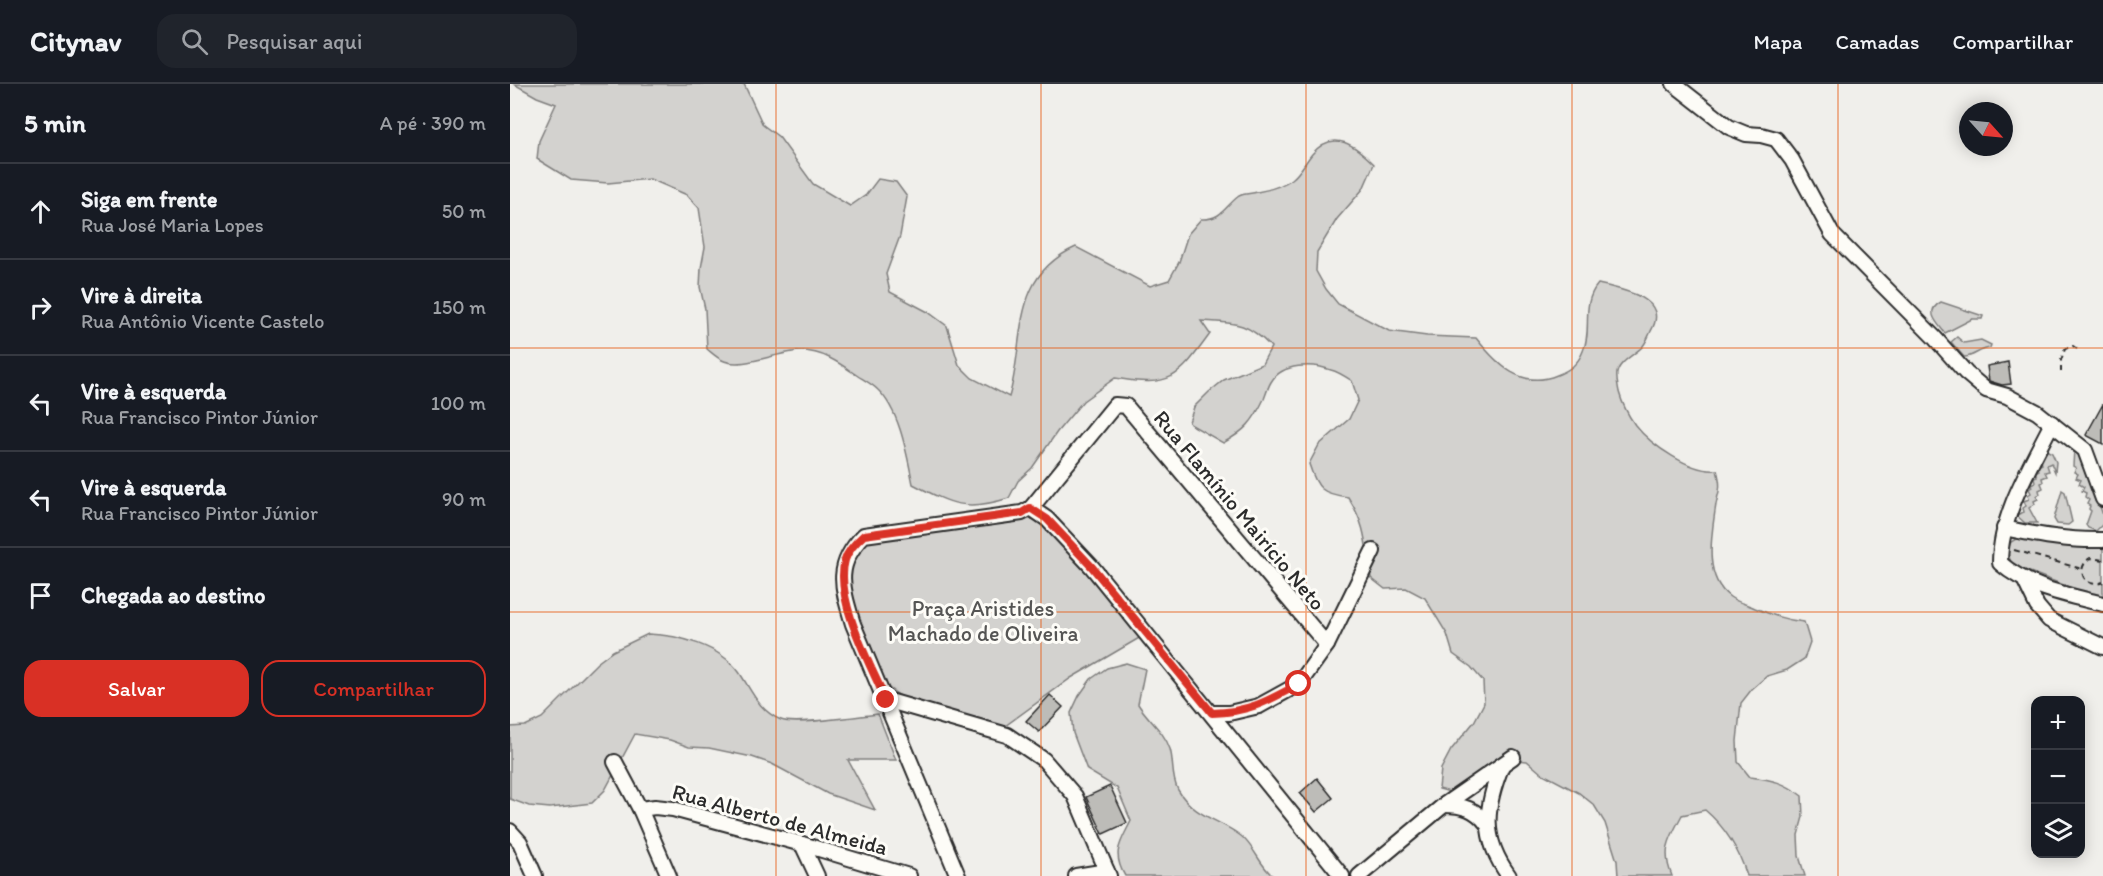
<!DOCTYPE html>
<html lang="pt">
<head>
<meta charset="utf-8">
<style>
  body { margin:0; font-family:Itim,sans-serif; background:#20242c; color:#f1f3f6 }
  .controls { position:absolute; right:18px; bottom:18px; display:grid; overflow:hidden; border-radius:12px; box-shadow:0 3px 15px #0003 }
  .controls button { width:54px; height:54px; display:grid; place-items:center; padding:0; border:0; border-bottom:2px solid #363941; background:#171b24; color:#f1f3f6; font:30px sans-serif }
  .compass { position:absolute; left:1449px; top:18px; width:54px; height:54px; border-radius:50%; background:#171b24; box-shadow:0 3px 15px #0003; rotate:117deg }
  .stop { position:absolute; width:18px; height:18px; margin:-14px; border:4px solid #d93025; border-radius:50%; background:#fff }
  .stop.end { background:#d93025; border-color:#fff; box-shadow:0 2px 6px #0008 }
  .list { margin:0; padding:0; list-style:none }
  h2 { display:flex; justify-content:space-between; align-items:center; height:78px; margin:0; padding:0 24px; font-size:26px }
  h2 small { font-size:20px; font-weight:400; color:#9ea1a6 }
  .list li { display:grid; grid-template-columns:39px 1fr auto; gap:18px; align-items:center; box-sizing:border-box; height:96px; padding:0 24px; border-top:2px solid #363941 }
  .list b { display:block; font-size:22px; white-space:nowrap }
  .list p { margin:0; font-size:20px; white-space:nowrap; color:#9ea1a6 }
  .list em { font-size:20px; font-style:normal; color:#9ea1a6 }
  .actions { display:flex; gap:12px; padding:18px 24px }
  .actions a { flex:1; padding:14px 0; border:2px solid #d93025; border-radius:18px; text-align:center; font-size:21px; color:#d93025 }
  .actions .main { background:#d93025; color:#fff }
  .icon { flex:none; width:33px; height:33px; fill:none; stroke:currentColor; stroke-width:2; stroke-linecap:round; stroke-linejoin:round }
  .map { position:relative; flex:none; width:1593px; height:792px; overflow:hidden }
  header { display:flex; align-items:center; gap:36px; box-sizing:border-box; height:84px; padding:0 30px; background:#171b24; border-bottom:2px solid #363941 }
  header strong { font-size:28px }
  nav { display:flex; gap:33px; margin-inline-start:auto; font-size:21px }
  .search { width:420px; height:54px; background:#20242c; display:flex; align-items:center; gap:15px; box-sizing:border-box; padding:0 21px; border-radius:18px; color:#9ea1a6; font-size:22px }
  main { display:flex }
  aside { flex:1; background:#171b24 }
  .map>svg:first-child { display:block }
  .green { fill:#d3d2cf; stroke:#7f7e7d; stroke-width:1.5 }
  .building { fill:#bdbcb8; stroke:#2b2b2b; stroke-width:1.5 }
  .lines { fill:none; stroke-linecap:round; stroke-linejoin:round }
  .minor-casing { stroke:#2b2b2b; stroke-width:18 }
  .path { stroke:#2b2b2b; stroke-width:2; stroke-dasharray:6 4.5; stroke-linecap:butt }
  .minor { stroke:#fdfcf7; stroke-width:14 }
  .route { stroke:#d93025; stroke-width:8 }
  .grid { fill:none; stroke:#e8590c; stroke-width:1.5; stroke-opacity:0.55 }
  .labels { text-anchor:middle; stroke-width:6; stroke-linejoin:round; paint-order:stroke }
  .street-label { font-size:22px; fill:#2b2b2b; stroke:#fdfcf7 }
  .park-label { font-size:22px; fill:#555554; stroke:#fdfcf7 }
</style>
</head>
<body>
<header>
<strong>Citynav</strong>
<div class="search"><svg class="icon" aria-label="search" viewBox="0 0 24 24"><circle cx="10" cy="10" r="6"/><path d="M15 15l6 6"/></svg>Pesquisar aqui</div>
<nav><a>Mapa</a><a>Camadas</a><a>Compartilhar</a></nav>
</header>
<main>
<aside>
<h2>5 min<small>A pé · 390 m</small></h2>
<ul class="list">
<li><svg class="icon" aria-label="ahead" viewBox="0 0 24 24"><path d="M12 20V5M6 11l6-6 6 6"/></svg><div><b>Siga em frente</b><p>Rua José Maria Lopes</p></div><em>50 m</em></li>
<li><svg class="icon" aria-label="right" viewBox="0 0 24 24"><path d="M7 20v-9h11M14 6l5 5-5 5"/></svg><div><b>Vire à direita</b><p>Rua Antônio Vicente Castelo</p></div><em>150 m</em></li>
<li><svg class="icon" aria-label="left" viewBox="0 0 24 24"><path d="M17 20v-9H6M10 6l-5 5 5 5"/></svg><div><b>Vire à esquerda</b><p>Rua Francisco Pintor Júnior</p></div><em>100 m</em></li>
<li><svg class="icon" aria-label="left" viewBox="0 0 24 24"><path d="M17 20v-9H6M10 6l-5 5 5 5"/></svg><div><b>Vire à esquerda</b><p>Rua Francisco Pintor Júnior</p></div><em>90 m</em></li>
<li><svg class="icon" aria-label="arrive" viewBox="0 0 24 24"><path d="M6 21V4h12l-3 4 3 4H6"/></svg><div><b>Chegada ao destino</b></div></li>
</ul>
<div class="actions"><a class="main">Salvar</a><a>Compartilhar</a></div>
</aside>
<div class="map">
<svg width="1593" height="792" viewBox="0 0 1593 792">
  <rect width="100%" height="100%" fill="#f0efeb"/>
  <filter id="ink" filterUnits="userSpaceOnUse"><feTurbulence type="fractalNoise" baseFrequency=".0167" numOctaves="2"/><feDisplacementMap in="SourceGraphic" scale="12" xChannelSelector="R" yChannelSelector="G"/><feConvolveMatrix kernelMatrix="1 2 1 2 8 2 1 2 1" color-interpolation-filters="sRGB"/></filter>
  <g filter="url(#ink)">
    <g class="green">
      <path d="M4,0H234L253,41L269,53L303,100L340,122L356,111L368,95L386,98L397,113L390,152L376,190L380,208L418,228L437,242L449,281L462,294L499,313C516,256 499,193 566,163L640,202L659,196L669,178L678,150L691,135C712,136 715,122 729,112C734,109 742,110 747,108C759,106 772,102 782,95C790,89 796,77 802,70C824,44 846,62 864,80L853,105L827,135L807,168L806,187L816,205L828,220L879,247L917,252L966,254C987,280 1011,306 1047,291C1060,286 1068,280 1073,267C1083,245 1070,221 1088,200C1111,205 1161,214 1141,247C1138,253 1136,259 1132,263C1124,271 1109,278 1107,289C1106,295 1108,302 1109,308C1112,319 1118,331 1125,341C1141,361 1181,389 1207,386C1213,407 1207,408 1205,427C1201,454 1194,494 1220,513C1228,519 1237,520 1245,524C1262,531 1275,536 1294,538L1300,558L1294,575L1277,586L1257,592L1242,605L1231,619L1227,657L1228,678L1240,693C1263,696 1274,698 1292,712L1293,733L1288,751L1289,772L1295,792H1237C1229,766 1215,743 1195,726L1172,731C1160,754 1151,766 1162,792H1108L1107,777L1095,739L1084,721L1069,709L1031,689L1017,677L997,675L947,710L929,705L931,685L941,666L964,638L974,619L973,597L961,583L943,570L937,550L915,514L896,504L875,505L861,494C855,460 857,443 838,413C812,410 807,405 799,380L809,361L839,335L848,316L842,297C836,293 829,288 821,286C803,279 772,279 761,298C758,303 756,310 754,315C743,338 735,347 713,359L680,340L679,338L684,323L699,308L714,296L752,280L761,263C737,237 724,239 691,237L700,250C668,294 662,304 605,294L573,317L547,348L522,384L508,397L499,414C455,428 441,420 403,400C397,371 390,327 368,306C361,299 350,294 342,288C328,278 311,267 292,267C269,267 231,286 212,276C206,273 202,269 197,265L195,225L190,203L191,184L195,163L189,124L177,111L140,95L98,99L61,96L27,75L29,57L46,20L27,13Z"/>
      <path d="M1431,218L1473,232L1472,235H1462L1435,249C1427,239 1414,227 1431,218Z"/>
      <path d="M1447,253L1454,259L1471,256L1481,261L1480,264C1469,265 1464,273 1454,273L1441,258Z"/>
      <polygon points="1564,365 1571,370 1593,431 1593,440 1586,447 1578,444 1576,441 1581,427 1579,425 1580,422 1577,420 1579,416 1575,413 1576,409 1572,407 1574,403 1569,400 1571,396 1566,394 1568,390 1564,388 1566,384 1563,382"/>
      <polygon points="1536,366 1542,369 1546,378 1545,388 1541,379 1537,381 1539,387 1535,388 1537,392 1532,394 1533,398 1531,399 1533,404 1529,406 1530,410 1526,412 1528,415 1524,417 1525,420 1519,424 1527,439 1515,439 1506,431 1514,428 1513,424 1516,422 1514,417 1519,415 1518,411 1521,409 1519,405 1522,403 1521,400 1525,398 1524,393 1527,392 1525,388 1529,386 1528,382 1532,380 1530,373"/>
      <polygon points="1552,406 1555,408 1562,438 1558,441 1547,440 1544,435"/>
      <path d="M514,434L527,436L578,486L631,553L561,594L495,642C464,635 393,624 374,599C361,569 331,509 342,477C345,469 354,461 359,455Z"/>
      <polygon points="1509,453 1593,462 1593,513 1564,505 1502,481 1497,467 1501,458"/>
      <path d="M138,550C169,551 210,562 229,588C242,607 248,626 271,636C285,642 349,632 368,630L386,676H338L365,726L318,710L262,680L242,673L199,664L179,663L160,656L125,650L95,706L82,719L40,724L19,722L0,715V643L15,642L32,634L87,579L103,567Z"/>
      <path d="M616,579L635,585L628,620C638,636 654,647 660,665C664,678 661,693 668,706C684,733 709,735 731,752C745,763 749,781 763,792H615C601,768 611,758 621,737L607,704L577,686L563,649L561,629L569,612L581,595L597,584Z"/>
    </g>
    <g class="building">
      <polygon points="1498,278 1501,300 1492,301 1479,297 1477,282"/>
      <polygon points="1593,320 1593,360 1576,351"/>
      <polygon points="540,611 553,623 529,648 516,637"/>
      <polygon points="807,694 823,714 806,728 790,709"/>
      <polygon points="600,702 617,739 593,750 576,713"/>
    </g>
    <g class="lines">
      <g class="minor-casing">
        <g id="minor">
          <polyline points="1164,0 1219,43 1236,50 1251,51 1266,55 1282,76 1322,150 1424,253 1456,289 1476,306 1497,312 1527,328 1575,366 1593,415"/>
          <path d="M1542,339C1521,381 1490,431 1490,479C1518,504 1558,511 1593,520"/>
          <polyline points="521,424 537,435 582,483 832,792"/>
          <path d="M1494,444C1527,451 1559,457 1593,456"/>
          <polyline points="1514,495 1527,522 1539,536 1593,563"/>
          <polyline points="376,616 497,651 534,676 565,712 599,792"/>
          <polyline points="702,629 719,629 749,622 789,600 817,561 863,467"/>
          <polyline points="105,678 130,725 159,792"/>
          <path d="M992,681C975,723 971,754 999,792"/>
          <path d="M934,721C953,721 966,725 977,740"/>
          <polyline points="130,725 145,723 163,725 292,760 399,792"/>
          <polyline points="0,747 10,758 25,792"/>
          <polyline points="292,760 307,792"/>
          <path d="M448,792L343,540C332,503 324,481 354,451L512,429L521,424L605,321L616,322L817,561"/>
          <polyline points="566,792 597,787"/>
          <polyline points="849,792 934,721 1003,673"/>
        </g>
      </g>
      <g class="path">
        <polyline points="1551,288 1551,276 1555,265 1563,262 1567,265"/>
        <polyline points="1504,466 1572,485"/>
        <path d="M1593,476L1580,474C1564,485 1575,506 1593,498"/>
      </g>
      <use href="#minor" class="minor"/>
    </g>
  </g>
  <g class="lines" filter="url(#ink)">
    <path class="route" d="M376,616C360,581 324,514 335,476C338,466 346,458 354,451L512,429L520,424L537,435L582,483L702,629C739,628 758,617 789,600"/>
  </g>
  <path class="grid" d="M266,0V792M531,0V792M796,0V792M1062,0V792M1328,0V792M0,264H1593M0,528H1593"/>
  <g class="labels">
    <g class="street-label">
      <text transform="translate(730 426) rotate(50)" y="8">Rua Flamínio Mairício Neto</text>
      <text transform="translate(270 735) rotate(15)" y="8">Rua Alberto de Almeida</text>
    </g>
    <g class="park-label">
      <text x="473" y="532">Praça Aristides<tspan x="473" dy="25">Machado de Oliveira</tspan></text>
    </g>
  </g>
</svg>
<div class="controls">
<button>+</button>
<button>−</button>
<button><svg class="icon" aria-label="layers" viewBox="0 0 24 24"><path d="M12 4l9 5-9 5-9-5zM3 14l9 5 9-5"/></svg></button>
</div>
<svg class="compass" viewBox="-18 -18 36 36"><path d="M0-13l5 13h-10z" fill="#e53935"/><path d="M0 13l5-13h-10z" fill="#9ea1a6"/></svg>
<div class="stop" style="left:789px;top:600px"></div>
<div class="stop end" style="left:376px;top:616px"></div>
</div>
</main>
</body>
</html>
